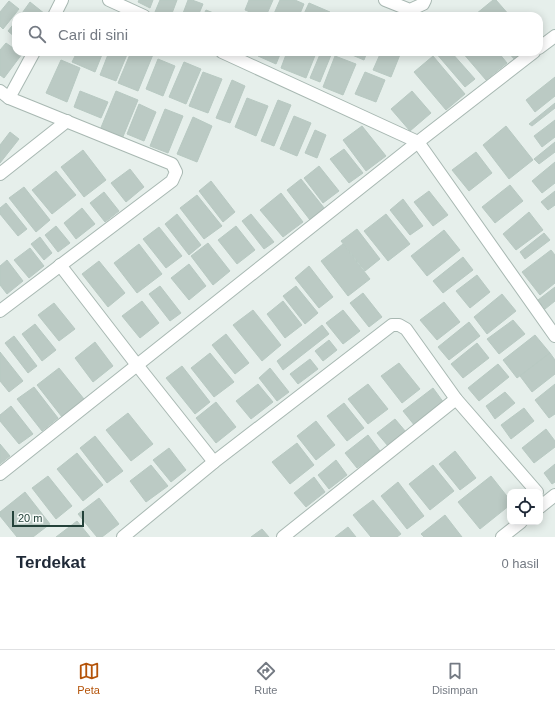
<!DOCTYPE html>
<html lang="id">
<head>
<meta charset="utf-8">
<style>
  body { margin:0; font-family:Helvetica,sans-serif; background:#f6f6f7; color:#1f2937 }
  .controls { position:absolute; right:12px; bottom:12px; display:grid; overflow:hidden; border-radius:8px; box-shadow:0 2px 10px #0003 }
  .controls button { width:36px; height:36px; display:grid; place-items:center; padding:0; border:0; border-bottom:1px solid #e0e1e3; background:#fff; color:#1f2937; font:20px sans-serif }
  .scale { position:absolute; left:12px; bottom:10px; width:72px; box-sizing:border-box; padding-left:4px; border:2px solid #24423a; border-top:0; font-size:11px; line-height:14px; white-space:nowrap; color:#24423a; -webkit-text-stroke:3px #f7fbf9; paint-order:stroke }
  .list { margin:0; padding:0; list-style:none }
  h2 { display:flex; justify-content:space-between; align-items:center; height:52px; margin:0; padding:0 16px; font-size:17px }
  h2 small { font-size:13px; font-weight:400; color:#747a83 }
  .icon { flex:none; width:22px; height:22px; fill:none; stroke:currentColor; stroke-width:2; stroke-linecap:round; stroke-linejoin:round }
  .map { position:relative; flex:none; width:555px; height:537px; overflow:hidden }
  .search { position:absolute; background:#fff; box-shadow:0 2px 10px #0003; left:12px; right:12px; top:12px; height:44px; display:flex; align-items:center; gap:10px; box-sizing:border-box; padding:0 14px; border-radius:12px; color:#747a83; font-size:15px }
  .sheet { height:112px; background:#fff }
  nav { display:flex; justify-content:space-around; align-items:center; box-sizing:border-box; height:56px; border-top:1px solid #e0e1e3; background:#fff; font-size:11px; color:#747a83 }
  nav a { display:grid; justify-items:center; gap:2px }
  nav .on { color:#b45309 }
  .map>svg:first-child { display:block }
  .building { fill:#bbcac4; stroke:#b8c9c2 }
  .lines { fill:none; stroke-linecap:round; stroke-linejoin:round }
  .street-casing { stroke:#a8b8b2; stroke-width:14 }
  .street { stroke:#fff; stroke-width:12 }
</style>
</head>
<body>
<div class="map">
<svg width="555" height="537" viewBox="0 0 555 537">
  <rect width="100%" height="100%" fill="#e6efeb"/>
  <g class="building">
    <polygon points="139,0 153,0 150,8 138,2"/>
    <polygon points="160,0 177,0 171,16 163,16 155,12"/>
    <polygon points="188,0 192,0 203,4 198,16 182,16"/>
    <polygon points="249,0 273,0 266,16 260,16 245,10"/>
    <polygon points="280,0 295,0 304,4 299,16 273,16"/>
    <polygon points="493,0 496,0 510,16 477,16 476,14"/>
    <polygon points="9,1 19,9 3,29 0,26 0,12"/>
    <polygon points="30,2 45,14 44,16 20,16"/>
    <polygon points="309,3 330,12 328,16 303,16"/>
    <polygon points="206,10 221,16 203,16"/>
    <polygon points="16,21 16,38 8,31"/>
    <polygon points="6,43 16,50 16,52 19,52 22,54 4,78 0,75 0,50"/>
    <polygon points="77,52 103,52 95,72 72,62"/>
    <polygon points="109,52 128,52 116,81 100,75"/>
    <polygon points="131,52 154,52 138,91 118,83"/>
    <polygon points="259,52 281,52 276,64 258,56"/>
    <polygon points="287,52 314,52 316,53 306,78 281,68"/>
    <polygon points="321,52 325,52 331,55 320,82 310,78"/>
    <polygon points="345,52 367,52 364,60"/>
    <polygon points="381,52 401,52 391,77 373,70"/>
    <polygon points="435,52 451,52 475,79 465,87"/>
    <polygon points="462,52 498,52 507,63 486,80"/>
    <polygon points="508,52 524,52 515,60"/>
    <polygon points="335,56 356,64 343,95 323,87"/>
    <polygon points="433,56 465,94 446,110 414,72"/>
    <polygon points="158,59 175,66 163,96 146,89"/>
    <polygon points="61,60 80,68 67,102 46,93"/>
    <polygon points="184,62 201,69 186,104 169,97"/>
    <polygon points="203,72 222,79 208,113 189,106"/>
    <polygon points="365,72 385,80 376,102 355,94"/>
    <polygon points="555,77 555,96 535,112 526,100"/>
    <polygon points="232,80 245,86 230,123 216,118"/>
    <polygon points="80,91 108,102 101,118 74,107"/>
    <polygon points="116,91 138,100 122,139 100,130"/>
    <polygon points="412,91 431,113 410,131 391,109"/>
    <polygon points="247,98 268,106 256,136 235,127"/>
    <polygon points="278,100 291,105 274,146 261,141"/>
    <polygon points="555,103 555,108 532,126 529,124"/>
    <polygon points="139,104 156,112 144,141 127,134"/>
    <polygon points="165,109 183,116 168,153 150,146"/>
    <polygon points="294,116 311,123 297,156 280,149"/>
    <polygon points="193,117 212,126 197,162 177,154"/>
    <polygon points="555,120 555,137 542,147 534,136"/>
    <polygon points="362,126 386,156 366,171 343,140"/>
    <polygon points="506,126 533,160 509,179 483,145"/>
    <polygon points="315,130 326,135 317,158 305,153"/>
    <polygon points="10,132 19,139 0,163 0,145"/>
    <polygon points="555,142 555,152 539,164 534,159"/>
    <polygon points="344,149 363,173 349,183 330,159"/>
    <polygon points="83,150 106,180 84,197 61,167"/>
    <polygon points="476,152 492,173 469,191 452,170"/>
    <polygon points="555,162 555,183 542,193 532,181"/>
    <polygon points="319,166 339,191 323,203 304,178"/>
    <polygon points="130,169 144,187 126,202 111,183"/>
    <polygon points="56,171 76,195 52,214 32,190"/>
    <polygon points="301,179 325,209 310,220 287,190"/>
    <polygon points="211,181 235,212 223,222 199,191"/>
    <polygon points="510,185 523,201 495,223 482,207"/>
    <polygon points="24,187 50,220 36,232 9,198"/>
    <polygon points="429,191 448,215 433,226 414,202"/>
    <polygon points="555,191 555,205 548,210 541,202"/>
    <polygon points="104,192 119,211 105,222 90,203"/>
    <polygon points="281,193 303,222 283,237 260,210"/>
    <polygon points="197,195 222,226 204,239 180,208"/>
    <polygon points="403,199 423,226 410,235 390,210"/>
    <polygon points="6,203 27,229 18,236 0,214 0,208"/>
    <polygon points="82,208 95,224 76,239 64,223"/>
    <polygon points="529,212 543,230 516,250 503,234"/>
    <polygon points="177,214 201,245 189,255 165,224"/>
    <polygon points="251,214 274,242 264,249 242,221"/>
    <polygon points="386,214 410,244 388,261 364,231"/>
    <polygon points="56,226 70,243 58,252 45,235"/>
    <polygon points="236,226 255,250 237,264 218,240"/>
    <polygon points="159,227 182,256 166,268 143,239"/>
    <polygon points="357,229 380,259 365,271 341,241"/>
    <polygon points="444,230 460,250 427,276 411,256"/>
    <polygon points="544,233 550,240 525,259 520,252"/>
    <polygon points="40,237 52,253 44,260 31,244"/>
    <polygon points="208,243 230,271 213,285 191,256"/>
    <polygon points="139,244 162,274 137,293 114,263"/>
    <polygon points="343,244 370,279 348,296 321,261"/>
    <polygon points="30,248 44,266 29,278 14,260"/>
    <polygon points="551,250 555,255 555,283 540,295 522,272"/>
    <polygon points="463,257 473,270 443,293 433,281"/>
    <polygon points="7,260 23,281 7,294 0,285 0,266"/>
    <polygon points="99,261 125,293 108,307 82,274"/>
    <polygon points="189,264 206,286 189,300 171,278"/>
    <polygon points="309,266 333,297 319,308 295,278"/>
    <polygon points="477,275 490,292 470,308 456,291"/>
    <polygon points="160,286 181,313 170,321 149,294"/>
    <polygon points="296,286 318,313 305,324 283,296"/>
    <polygon points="555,287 555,301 545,309 538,300"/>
    <polygon points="363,293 382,317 369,327 350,303"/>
    <polygon points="502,294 516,311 487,334 474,317"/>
    <polygon points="142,301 159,323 140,338 122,316"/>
    <polygon points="283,301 302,325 285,338 267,314"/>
    <polygon points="444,302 460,322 437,340 420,320"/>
    <polygon points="54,303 75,329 59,341 38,315"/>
    <polygon points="253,310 281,345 262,361 233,325"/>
    <polygon points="343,310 360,331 343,344 326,323"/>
    <polygon points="513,320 525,334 499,354 487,339"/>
    <polygon points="469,322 480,336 449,360 438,347"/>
    <polygon points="35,324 56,350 42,361 22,334"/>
    <polygon points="322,325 329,334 283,370 277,361"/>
    <polygon points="226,334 249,363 235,374 212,345"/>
    <polygon points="535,335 550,353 517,378 503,360"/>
    <polygon points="14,336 37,366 28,373 5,343"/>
    <polygon points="329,340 337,350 323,361 315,351"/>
    <polygon points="95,342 113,366 93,382 75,358"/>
    <polygon points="477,343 489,358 463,378 451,364"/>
    <polygon points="0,352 23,381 9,392 0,381"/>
    <polygon points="210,353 234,382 214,397 191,368"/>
    <polygon points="550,353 555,360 555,374 532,392 520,376"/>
    <polygon points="310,359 318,369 298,384 290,374"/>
    <polygon points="399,363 420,389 402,403 381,376"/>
    <polygon points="498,364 509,377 479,401 468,388"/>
    <polygon points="182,366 210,402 195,414 166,378"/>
    <polygon points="59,368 84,399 62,417 37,385"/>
    <polygon points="270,368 289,392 277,401 259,378"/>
    <polygon points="258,384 273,402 251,419 236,401"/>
    <polygon points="368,384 388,409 368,424 348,399"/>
    <polygon points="555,384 555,414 549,418 535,400"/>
    <polygon points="34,387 58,418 42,431 17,399"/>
    <polygon points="433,388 444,403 415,426 403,411"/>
    <polygon points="505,392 515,403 495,419 486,406"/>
    <polygon points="216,402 236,427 216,443 196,418"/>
    <polygon points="344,403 364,428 347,441 327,416"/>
    <polygon points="11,406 33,434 19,444 0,421 0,415"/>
    <polygon points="524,408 534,421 511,439 501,425"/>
    <polygon points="128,413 153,444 131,461 106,430"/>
    <polygon points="395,419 406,432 388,446 377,433"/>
    <polygon points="316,421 335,445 316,460 297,436"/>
    <polygon points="546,429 555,441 555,447 534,463 522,448"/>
    <polygon points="368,435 380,451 357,468 345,453"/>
    <polygon points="95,436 123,471 107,483 80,448"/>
    <polygon points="297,443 314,465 290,484 272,462"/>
    <polygon points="0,444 10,456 0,464"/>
    <polygon points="169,448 186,470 171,482 153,460"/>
    <polygon points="455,451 476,478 460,490 439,464"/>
    <polygon points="77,453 103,485 83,501 57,469"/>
    <polygon points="336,460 347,475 329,489 318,475"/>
    <polygon points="555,464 555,482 552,484 544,473"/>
    <polygon points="151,465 168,486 146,502 130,481"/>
    <polygon points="433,465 454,491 430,510 409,484"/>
    <polygon points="48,476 72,506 56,519 32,488"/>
    <polygon points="491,476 510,500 510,505 480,529 458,502"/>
    <polygon points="314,477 325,492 306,507 294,493"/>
    <polygon points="398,482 424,516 407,529 381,496"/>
    <polygon points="25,492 50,524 33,537 17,537 0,516 0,512"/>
    <polygon points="99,498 119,524 102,537 97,537 78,514"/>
    <polygon points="373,500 401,534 397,537 371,537 353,515"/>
    <polygon points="445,515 462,537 424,537 421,534"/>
    <polygon points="77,521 90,537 56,537"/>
    <polygon points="348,527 356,537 335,537"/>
    <polygon points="262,529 269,537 251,537"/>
  </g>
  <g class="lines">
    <g class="street-casing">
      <g id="street">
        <polyline points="109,0 144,16"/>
        <polyline points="385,0 410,10 423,4 425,0"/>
        <polyline points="54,16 62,0"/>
        <polyline points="539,48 555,36"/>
        <polyline points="222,52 418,142 555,336"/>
        <polyline points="0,91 9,98 172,164 176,172 172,181 0,311"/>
        <polyline points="9,98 34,52"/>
        <polyline points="0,174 67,121"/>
        <polyline points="60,265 137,365 214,462"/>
        <polyline points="0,474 418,142 534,52"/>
        <polyline points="540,507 555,495"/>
        <polyline points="123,537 214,462 392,325 399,325 406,329 456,399 537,492"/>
        <polyline points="283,537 456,399"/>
        <polyline points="502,537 521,522"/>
      </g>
    </g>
    <use href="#street" class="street"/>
  </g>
</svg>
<div class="controls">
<button><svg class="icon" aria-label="locate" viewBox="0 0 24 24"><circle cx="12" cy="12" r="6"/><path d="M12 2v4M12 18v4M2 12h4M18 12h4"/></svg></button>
</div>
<div class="scale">20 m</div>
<div class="search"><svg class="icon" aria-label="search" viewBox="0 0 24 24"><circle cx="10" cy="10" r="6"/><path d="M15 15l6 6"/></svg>Cari di sini</div>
</div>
<section class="sheet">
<h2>Terdekat<small>0 hasil</small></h2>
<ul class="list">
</ul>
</section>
<nav>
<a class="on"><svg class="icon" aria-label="map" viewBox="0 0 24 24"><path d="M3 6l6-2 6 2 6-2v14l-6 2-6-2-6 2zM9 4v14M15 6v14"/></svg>Peta</a>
<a><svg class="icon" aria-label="directions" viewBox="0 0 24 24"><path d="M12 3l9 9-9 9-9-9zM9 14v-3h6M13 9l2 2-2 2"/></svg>Rute</a>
<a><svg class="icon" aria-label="saved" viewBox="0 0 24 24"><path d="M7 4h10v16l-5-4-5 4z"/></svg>Disimpan</a>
</nav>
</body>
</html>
